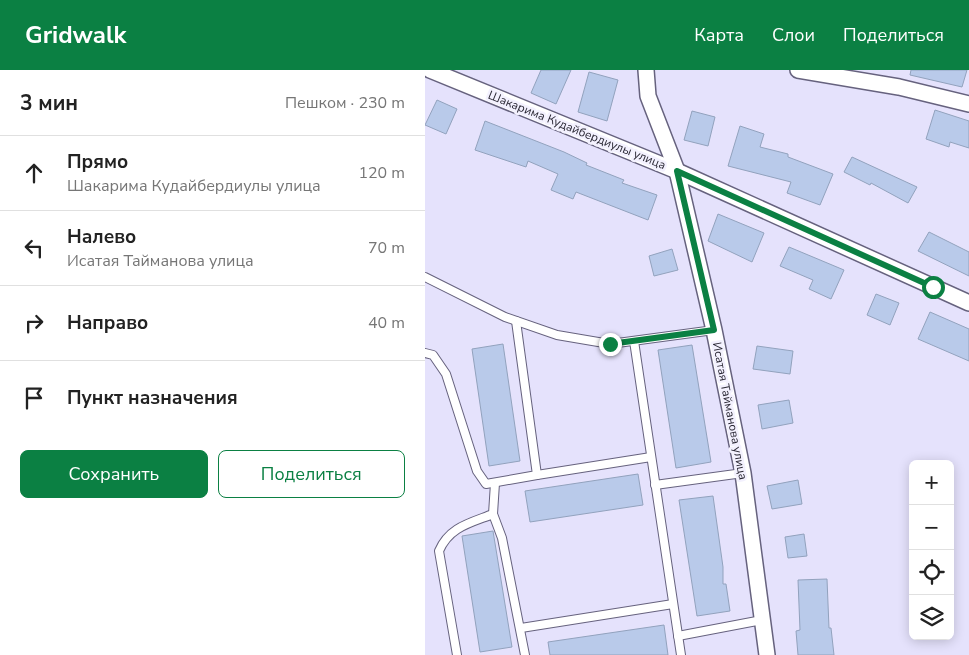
<!DOCTYPE html>
<html lang="ru">
<head>
<meta charset="utf-8">
<style>
  body { margin:0; font-family:"Nunito Sans",sans-serif; background:#f6f6f6; color:#222 }
  .controls { position:absolute; right:15px; bottom:15px; display:grid; overflow:hidden; border-radius:8px; box-shadow:0 2px 12px #0003 }
  .controls button { width:45px; height:45px; display:grid; place-items:center; padding:0; border:0; border-bottom:1px solid #e0e0e0; background:#fff; color:#222; font:25px sans-serif }
  .stop { position:absolute; width:15px; height:15px; margin:-11px; border:4px solid #0b8043; border-radius:50%; background:#fff }
  .stop.end { background:#0b8043; border-color:#fff; box-shadow:0 1px 5px #0008 }
  .list { margin:0; padding:0; list-style:none }
  h2 { display:flex; justify-content:space-between; align-items:center; height:65px; margin:0; padding:0 20px; font-size:21px }
  h2 small { font-size:16px; font-weight:400; color:#767676 }
  .list li { display:grid; grid-template-columns:32px 1fr auto; gap:15px; align-items:center; box-sizing:border-box; height:75px; padding:0 20px; border-top:1px solid #e0e0e0 }
  .list b { display:block; font-size:19px; white-space:nowrap }
  .list p { margin:0; font-size:16px; white-space:nowrap; color:#767676 }
  .list em { font-size:16px; font-style:normal; color:#767676 }
  .actions { display:flex; gap:10px; padding:15px 20px }
  .actions a { flex:1; padding:11px 0; border:1px solid #0b8043; border-radius:8px; text-align:center; font-size:18px; color:#0b8043 }
  .actions .main { background:#0b8043; color:#fff }
  .icon { flex:none; width:28px; height:28px; fill:none; stroke:currentColor; stroke-width:2; stroke-linecap:round; stroke-linejoin:round }
  .map { position:relative; flex:none; width:544px; height:585px; overflow:hidden }
  header { display:flex; align-items:center; gap:30px; box-sizing:border-box; height:70px; padding:0 25px; background:#0b8043; color:#fff }
  header strong { font-size:24px }
  nav { display:flex; gap:28px; margin-inline-start:auto; font-size:18px }
  main { display:flex }
  aside { flex:1; background:#fff }
  .map>svg:first-child { display:block }
  .building { fill:#b9caea; stroke:#92a2bd }
  .lines { fill:none; stroke-linecap:round; stroke-linejoin:round }
  .service-casing { stroke:#66627e; stroke-width:10 }
  .minor-casing { stroke:#66627e; stroke-width:18 }
  .service { stroke:#fff; stroke-width:8 }
  .minor { stroke:#fff; stroke-width:15 }
  .route { stroke:#0b8043; stroke-width:6 }
  .labels { text-anchor:middle; stroke-width:5; stroke-linejoin:round; paint-order:stroke }
  .street-label { font-size:12px; fill:#2a2834; stroke:#f3f1fe }
</style>
</head>
<body>
<header>
<strong>Gridwalk</strong>
<nav><a>Карта</a><a>Слои</a><a>Поделиться</a></nav>
</header>
<main>
<aside>
<h2>3 мин<small>Пешком · 230 m</small></h2>
<ul class="list">
<li><svg class="icon" aria-label="ahead" viewBox="0 0 24 24"><path d="M12 20V5M6 11l6-6 6 6"/></svg><div><b>Прямо</b><p>Шакарима Кудайбердиулы улица</p></div><em>120 m</em></li>
<li><svg class="icon" aria-label="left" viewBox="0 0 24 24"><path d="M17 20v-9H6M10 6l-5 5 5 5"/></svg><div><b>Налево</b><p>Исатая Тайманова улица</p></div><em>70 m</em></li>
<li><svg class="icon" aria-label="right" viewBox="0 0 24 24"><path d="M7 20v-9h11M14 6l5 5-5 5"/></svg><div><b>Направо</b></div><em>40 m</em></li>
<li><svg class="icon" aria-label="arrive" viewBox="0 0 24 24"><path d="M6 21V4h12l-3 4 3 4H6"/></svg><div><b>Пункт назначения</b></div></li>
</ul>
<div class="actions"><a class="main">Сохранить</a><a>Поделиться</a></div>
</aside>
<div class="map">
<svg width="544" height="585" viewBox="0 0 544 585">
  <rect width="100%" height="100%" fill="#e5e2fc"/>
  <g class="building">
    <polygon points="116,0 146,0 131,34 106,23"/>
    <polygon points="486,0 542,0 537,17 485,5"/>
    <polygon points="164,2 193,10 182,51 153,42"/>
    <polygon points="12,30 32,39 21,64 0,55"/>
    <polygon points="510,40 544,51 544,78 525,72 524,77 501,69"/>
    <polygon points="267,41 290,47 283,76 259,70"/>
    <polygon points="60,51 139,82 162,93 161,95 199,110 197,113 232,125 223,150 151,122 148,129 126,120 133,104 103,91 101,97 50,80"/>
    <polygon points="315,56 339,64 335,77 363,84 363,87 408,104 395,135 362,123 366,112 303,96"/>
    <polygon points="427,87 492,117 483,133 446,113 445,115 419,102"/>
    <polygon points="293,144 339,163 327,192 283,171"/>
    <polygon points="504,162 544,182 544,206 493,181"/>
    <polygon points="364,177 419,200 406,229 384,219 388,210 355,196"/>
    <polygon points="247,179 253,200 229,206 224,186"/>
    <polygon points="451,224 474,233 465,255 442,245"/>
    <polygon points="505,242 544,259 544,291 493,269"/>
    <polygon points="78,274 95,391 64,396 47,279"/>
    <polygon points="267,275 286,392 251,398 233,280"/>
    <polygon points="332,276 368,281 365,304 328,299"/>
    <polygon points="364,330 368,353 337,359 333,335"/>
    <polygon points="213,404 218,435 105,452 100,421"/>
    <polygon points="373,410 377,434 347,439 342,416"/>
    <polygon points="288,426 298,497 298,514 301,514 305,541 272,546 254,430"/>
    <polygon points="68,461 87,577 55,582 37,466"/>
    <polygon points="379,464 382,486 363,488 360,467"/>
    <polygon points="402,509 404,558 406,558 409,585 373,585 371,561 375,560 373,510"/>
    <polygon points="239,555 243,585 125,585 123,572"/>
  </g>
  <g class="lines">
    <g class="service-casing">
      <g id="service">
        <polyline points="0,207 80,247 132,265 185,274 289,260"/>
        <polyline points="209,271 256,585"/>
        <polyline points="0,283 8,285 21,304 52,401 61,414 112,405 91,251"/>
        <polyline points="112,405 226,387"/>
        <polyline points="70,413 68,444 77,468 100,585"/>
        <polyline points="230,415 318,403"/>
        <polyline points="96,558 248,534"/>
        <polyline points="253,566 337,550"/>
        <path d="M32,585L14,481C24,457 45,453 68,444"/>
      </g>
    </g>
    <g class="minor-casing">
      <g id="minor">
        <polyline points="5,0 252,101 544,233"/>
        <polyline points="221,0 223,26 252,101 289,260 318,403 342,585"/>
        <polyline points="373,0 474,17 544,34"/>
      </g>
    </g>
    <use href="#service" class="service"/>
    <use href="#minor" class="minor"/>
  </g>
  <g class="lines">
    <polyline class="route" points="185,274 289,260 252,101 508,217"/>
  </g>
  <g class="labels">
    <g class="street-label">
      <text transform="translate(152 60) rotate(22)" y="4">Шакарима Кудайбердиулы улица</text>
      <text transform="translate(305 341) rotate(79)" y="4">Исатая Тайманова улица</text>
    </g>
  </g>
</svg>
<div class="controls">
<button>+</button>
<button>−</button>
<button><svg class="icon" aria-label="locate" viewBox="0 0 24 24"><circle cx="12" cy="12" r="6"/><path d="M12 2v4M12 18v4M2 12h4M18 12h4"/></svg></button>
<button><svg class="icon" aria-label="layers" viewBox="0 0 24 24"><path d="M12 4l9 5-9 5-9-5zM3 14l9 5 9-5"/></svg></button>
</div>
<div class="stop" style="left:508px;top:217px"></div>
<div class="stop end" style="left:185px;top:274px"></div>
</div>
</main>
</body>
</html>
